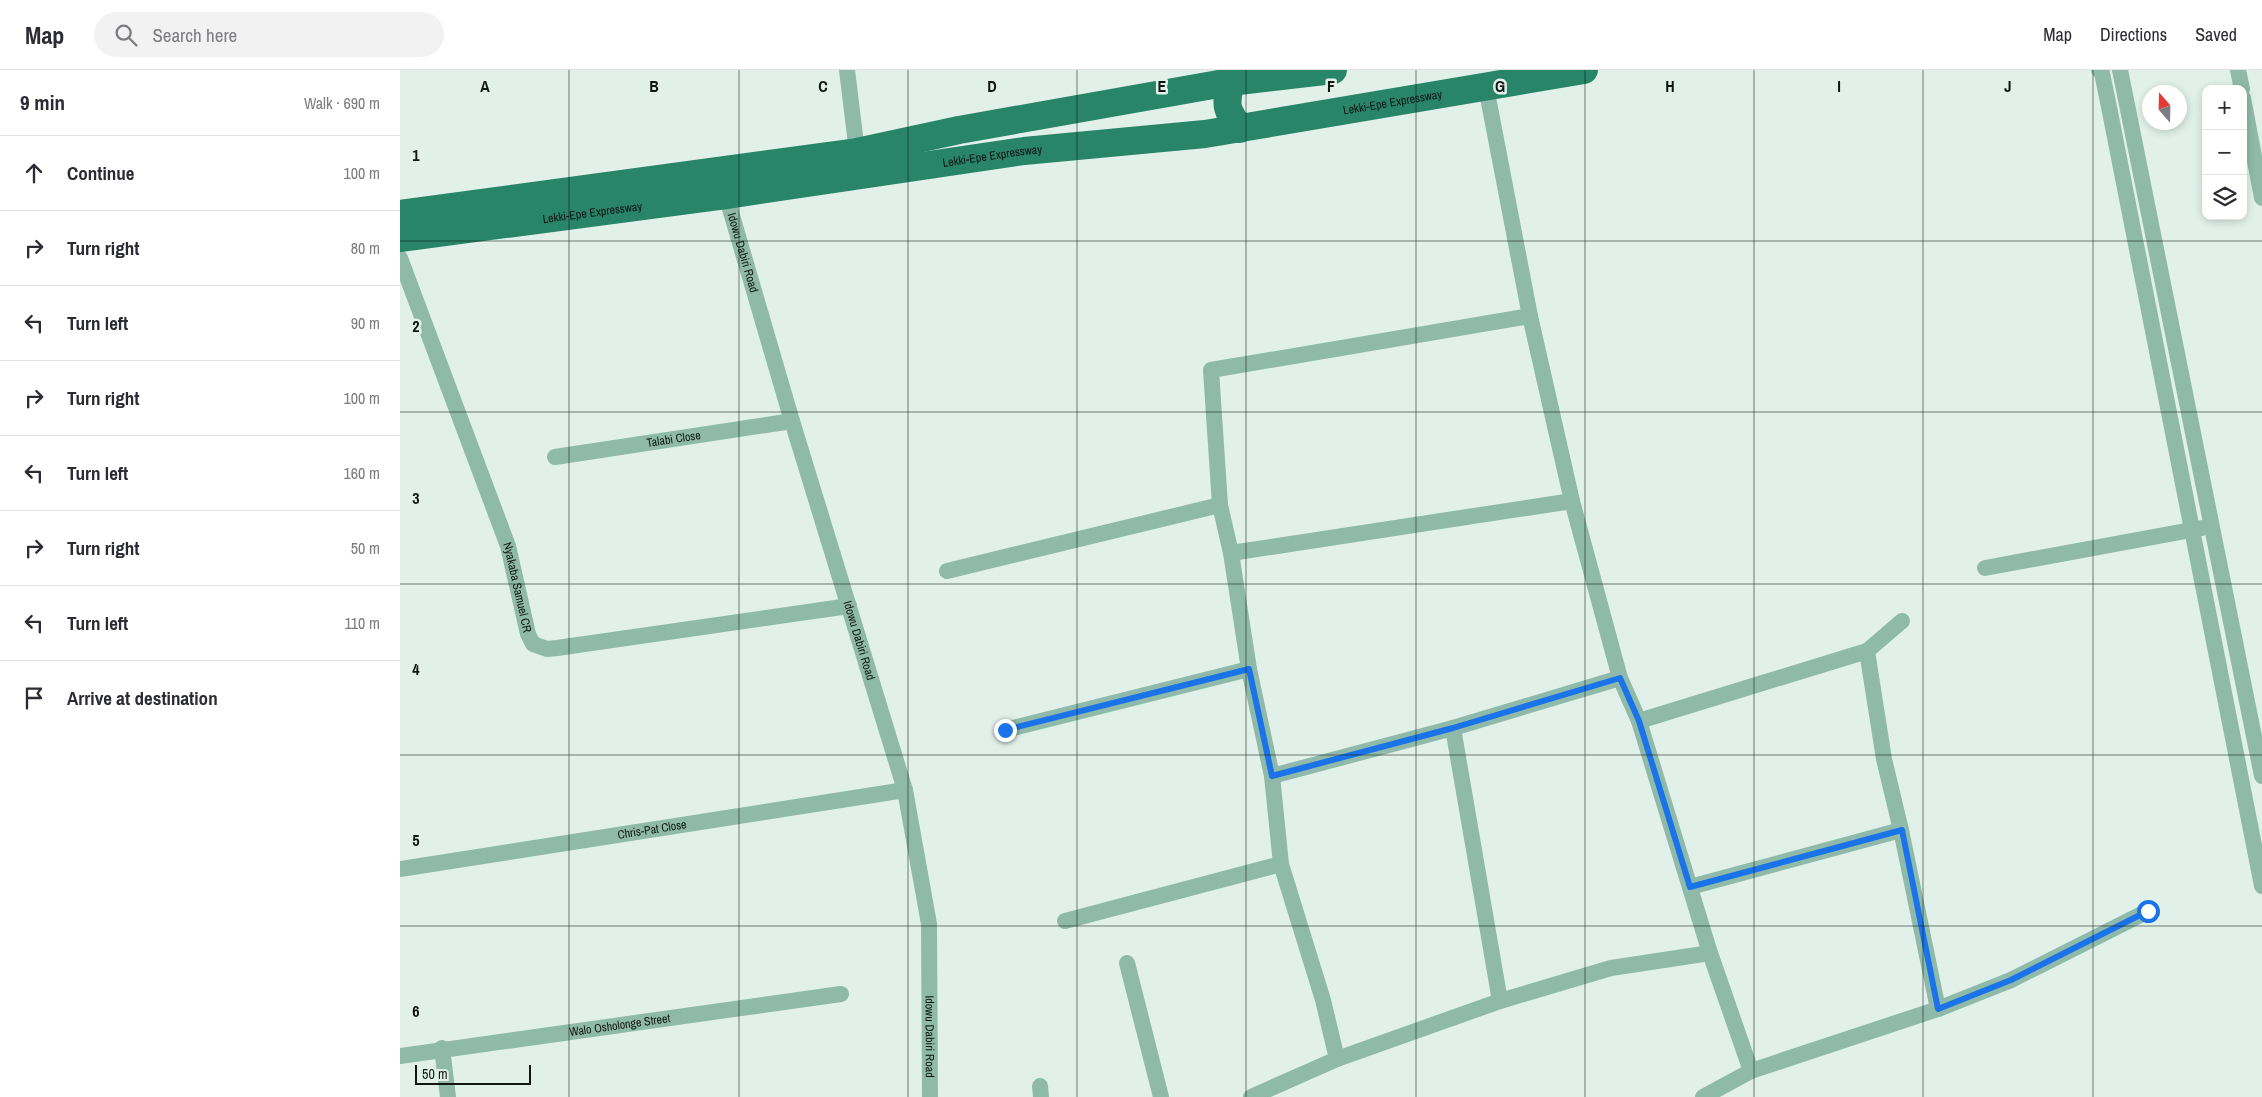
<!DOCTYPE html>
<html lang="en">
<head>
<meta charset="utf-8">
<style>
  body { margin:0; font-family:"Archivo Narrow",sans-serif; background:#f2f2f3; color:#2b2b33 }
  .controls { position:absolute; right:15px; top:15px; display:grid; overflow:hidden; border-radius:10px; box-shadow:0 2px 8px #0003 }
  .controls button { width:45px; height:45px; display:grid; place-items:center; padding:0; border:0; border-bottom:1px solid #e1e1e2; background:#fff; color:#2b2b33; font:25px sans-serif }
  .compass { position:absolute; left:1742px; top:15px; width:45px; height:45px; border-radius:50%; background:#fff; box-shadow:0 2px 8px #0003; rotate:340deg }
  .scale { position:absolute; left:15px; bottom:12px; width:116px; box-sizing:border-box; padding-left:5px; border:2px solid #111614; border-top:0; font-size:14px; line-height:18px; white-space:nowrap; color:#111614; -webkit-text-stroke:4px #e1f1ea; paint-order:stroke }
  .stop { position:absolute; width:15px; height:15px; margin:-11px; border:4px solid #1a73e8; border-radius:50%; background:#fff }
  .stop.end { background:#1a73e8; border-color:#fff; box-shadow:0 1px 5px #0008 }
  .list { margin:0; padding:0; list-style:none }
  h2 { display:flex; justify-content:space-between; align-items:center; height:65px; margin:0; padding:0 20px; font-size:21px }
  h2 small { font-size:16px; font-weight:400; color:#7c7c81 }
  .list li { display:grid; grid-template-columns:32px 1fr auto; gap:15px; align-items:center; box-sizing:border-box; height:75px; padding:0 20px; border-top:1px solid #e1e1e2 }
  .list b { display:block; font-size:19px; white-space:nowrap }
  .list em { font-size:16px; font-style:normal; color:#7c7c81 }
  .icon { flex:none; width:28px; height:28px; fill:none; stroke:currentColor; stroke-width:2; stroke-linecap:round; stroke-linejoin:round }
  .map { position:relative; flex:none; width:1862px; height:1027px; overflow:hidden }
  header { display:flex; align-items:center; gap:30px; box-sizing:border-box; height:70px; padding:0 25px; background:#fff; border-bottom:1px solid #e1e1e2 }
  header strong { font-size:24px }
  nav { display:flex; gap:28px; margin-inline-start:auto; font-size:18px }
  .search { width:350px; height:45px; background:#f2f2f3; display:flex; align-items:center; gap:12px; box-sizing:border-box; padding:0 18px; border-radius:28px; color:#7c7c81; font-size:19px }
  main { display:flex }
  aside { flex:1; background:#fff }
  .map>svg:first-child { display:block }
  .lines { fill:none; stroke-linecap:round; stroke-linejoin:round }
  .minor { stroke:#8fbaa9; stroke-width:16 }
  .trunk { stroke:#298568; stroke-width:28 }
  .route { stroke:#1a73e8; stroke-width:6 }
  .grid { fill:none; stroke:#111614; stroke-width:1; stroke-opacity:0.55 }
  .labels { text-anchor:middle; stroke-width:5; stroke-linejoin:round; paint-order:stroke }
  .street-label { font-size:12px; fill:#111614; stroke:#e1f1ea }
  .grid-label { font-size:16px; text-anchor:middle; font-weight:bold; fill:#111614; stroke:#e1f1ea; stroke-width:5; stroke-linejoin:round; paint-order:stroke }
</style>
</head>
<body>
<header>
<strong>Map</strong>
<div class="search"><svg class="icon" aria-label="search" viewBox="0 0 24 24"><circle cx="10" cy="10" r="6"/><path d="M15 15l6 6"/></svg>Search here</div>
<nav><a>Map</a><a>Directions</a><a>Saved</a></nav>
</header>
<main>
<aside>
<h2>9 min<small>Walk · 690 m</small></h2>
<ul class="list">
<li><svg class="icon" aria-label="ahead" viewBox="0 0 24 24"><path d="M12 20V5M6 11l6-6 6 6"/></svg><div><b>Continue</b></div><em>100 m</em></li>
<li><svg class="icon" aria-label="right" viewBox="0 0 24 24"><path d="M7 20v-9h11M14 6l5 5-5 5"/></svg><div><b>Turn right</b></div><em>80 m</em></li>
<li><svg class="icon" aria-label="left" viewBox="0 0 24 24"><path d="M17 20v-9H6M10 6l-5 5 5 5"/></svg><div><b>Turn left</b></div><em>90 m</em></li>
<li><svg class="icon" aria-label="right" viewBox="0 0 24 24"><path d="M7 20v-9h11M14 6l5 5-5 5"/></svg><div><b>Turn right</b></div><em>100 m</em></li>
<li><svg class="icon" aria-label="left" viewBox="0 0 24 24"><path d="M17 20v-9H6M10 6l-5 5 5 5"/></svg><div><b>Turn left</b></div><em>160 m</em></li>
<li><svg class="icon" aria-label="right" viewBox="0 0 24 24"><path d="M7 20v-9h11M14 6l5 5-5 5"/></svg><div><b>Turn right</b></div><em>50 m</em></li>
<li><svg class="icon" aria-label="left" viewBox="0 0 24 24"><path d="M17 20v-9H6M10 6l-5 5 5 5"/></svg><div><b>Turn left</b></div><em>110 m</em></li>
<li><svg class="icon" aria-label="arrive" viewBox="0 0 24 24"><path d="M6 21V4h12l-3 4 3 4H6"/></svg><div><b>Arrive at destination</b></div></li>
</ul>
</aside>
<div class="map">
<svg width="1862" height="1027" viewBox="0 0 1862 1027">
  <rect width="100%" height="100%" fill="#e1f1ea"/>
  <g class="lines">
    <g class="minor">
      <polyline points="447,0 457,82"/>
      <polyline points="1699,0 1702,3 1710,42 1862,816"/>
      <polyline points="1720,0 1862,706"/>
      <polyline points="1838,0 1842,19"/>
      <polyline points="1086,17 1130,246 1172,431 1220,608 1239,651 1310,883 1351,1001"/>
      <polyline points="1843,28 1862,128"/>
      <path id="s1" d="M326,125L392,351L505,720L529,854L530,1027"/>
      <path id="s2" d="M0,188L108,476L128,564L133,574L147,579L157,578L449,536"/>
      <path id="s3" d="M155,387L392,351"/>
      <polyline points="831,483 1172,431"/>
      <polyline points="1585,498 1802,458"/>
      <polyline points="547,501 820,435"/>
      <polyline points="1467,581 1484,689 1501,760 1538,939"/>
      <polyline points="1239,651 1467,581 1502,551"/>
      <polyline points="1053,658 1100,931"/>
      <polyline points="605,660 849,599"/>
      <polyline points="872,706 1053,658 1220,608"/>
      <path id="s4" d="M0,799L505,720"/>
      <polyline points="1290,817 1501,760"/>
      <polyline points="665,851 881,794"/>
      <polyline points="727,893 761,1027"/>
      <polyline points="42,978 48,1027"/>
      <path id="s5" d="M0,986L441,924"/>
      <polyline points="937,989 923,930 881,794 872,706 849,599 831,483 820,435 811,300 1130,246"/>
      <polyline points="640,1016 641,1027"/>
      <polyline points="851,1027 937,989 1100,931 1211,898 1310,883"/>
      <polyline points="1303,1027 1351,1001 1538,939 1611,910 1748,841"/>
    </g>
    <g class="trunk">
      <path d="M830,12C826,38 825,37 840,59"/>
      <polyline points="0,144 457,82 559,60 830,12 933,0"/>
      <path id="s6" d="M0,168L326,125L624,81L805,64L1184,0"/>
    </g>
  </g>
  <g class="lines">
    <polyline class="route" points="605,660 849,599 872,706 1053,658 1220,608 1239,651 1290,817 1502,760 1538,939 1611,910 1748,841"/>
  </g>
  <path class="grid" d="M169,0V1027M339,0V1027M508,0V1027M677,0V1027M846,0V1027M1016,0V1027M1185,0V1027M1354,0V1027M1523,0V1027M1693,0V1027M0,171H1862M0,342H1862M0,514H1862M0,685H1862M0,856H1862"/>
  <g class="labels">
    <g class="street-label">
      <text dy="4" stroke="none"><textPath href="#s6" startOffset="1002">Lekki-Epe Expressway</textPath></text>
      <text dy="4" stroke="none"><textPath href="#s6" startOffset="598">Lekki-Epe Expressway</textPath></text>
      <text dy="4" stroke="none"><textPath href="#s6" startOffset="194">Lekki-Epe Expressway</textPath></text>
      <text dy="4" stroke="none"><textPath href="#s1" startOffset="60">Idowu Dabiri Road</textPath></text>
      <text dy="4" stroke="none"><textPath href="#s3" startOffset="120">Talabi Close</textPath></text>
      <text dy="4" stroke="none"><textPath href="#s2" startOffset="350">Nyakaba Samuel CR</textPath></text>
      <text dy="4" stroke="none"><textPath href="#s1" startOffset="465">Idowu Dabiri Road</textPath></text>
      <text dy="4" stroke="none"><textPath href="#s4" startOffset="255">Chris-Pat Close</textPath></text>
      <text dy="4" stroke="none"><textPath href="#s5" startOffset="222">Walo Osholonge Street</textPath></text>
      <text dy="4" stroke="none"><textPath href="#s1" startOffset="870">Idowu Dabiri Road</textPath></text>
    </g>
  </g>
  <g class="grid-label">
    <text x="85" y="22">A</text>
    <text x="254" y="22">B</text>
    <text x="423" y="22">C</text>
    <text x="592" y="22">D</text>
    <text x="762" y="22">E</text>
    <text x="931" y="22">F</text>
    <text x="1100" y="22">G</text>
    <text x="1270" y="22">H</text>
    <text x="1439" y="22">I</text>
    <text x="1608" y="22">J</text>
    <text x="16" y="91">1</text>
    <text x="16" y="262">2</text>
    <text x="16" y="434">3</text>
    <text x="16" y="605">4</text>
    <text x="16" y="776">5</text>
    <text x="16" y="947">6</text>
  </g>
</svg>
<div class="controls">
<button>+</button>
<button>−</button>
<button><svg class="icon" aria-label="layers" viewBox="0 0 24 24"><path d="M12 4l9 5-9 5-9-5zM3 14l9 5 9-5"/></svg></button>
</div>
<svg class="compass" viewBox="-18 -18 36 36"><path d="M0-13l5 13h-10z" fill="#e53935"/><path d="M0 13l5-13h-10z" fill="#7c7c81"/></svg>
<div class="scale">50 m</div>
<div class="stop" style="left:1748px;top:841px"></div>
<div class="stop end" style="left:605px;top:660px"></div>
</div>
</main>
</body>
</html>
